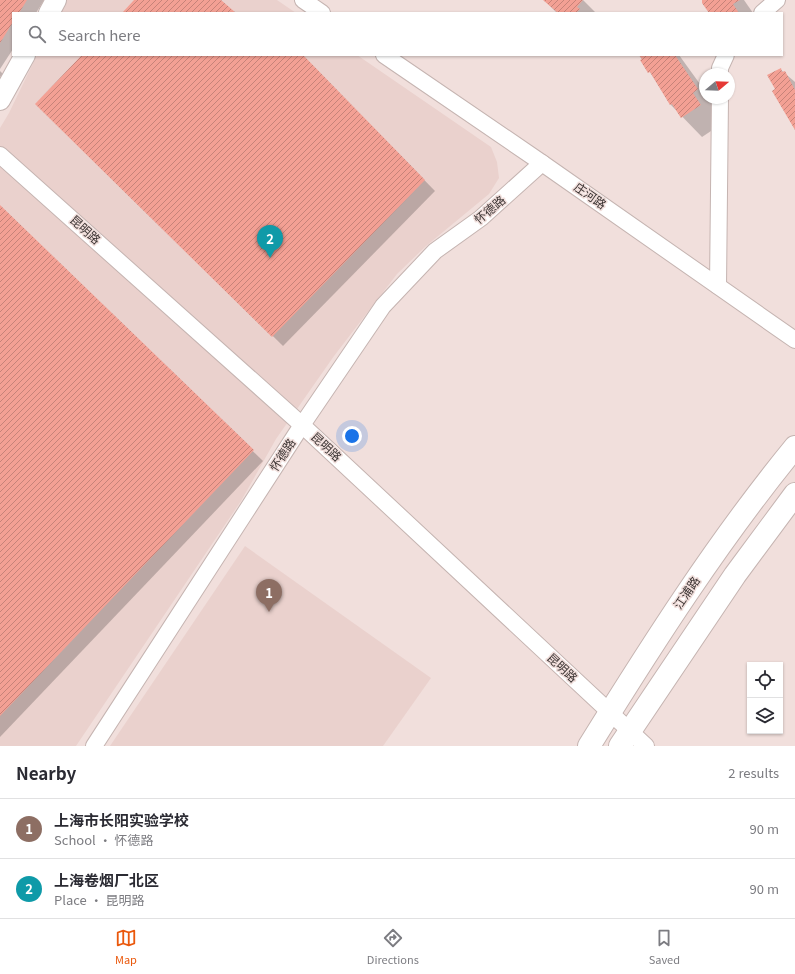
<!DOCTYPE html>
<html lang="en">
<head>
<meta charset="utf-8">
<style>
  body { margin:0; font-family:Georgia,"Noto Sans SC",serif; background:#f7f7f7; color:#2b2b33 }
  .controls { position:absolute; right:12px; bottom:12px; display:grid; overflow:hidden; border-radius:0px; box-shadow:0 1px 3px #0004 }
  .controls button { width:36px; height:36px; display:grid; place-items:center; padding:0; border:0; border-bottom:1px solid #e1e1e2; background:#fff; color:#2b2b33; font:20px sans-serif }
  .compass { position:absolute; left:699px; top:68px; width:36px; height:36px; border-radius:50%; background:#fff; box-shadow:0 1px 3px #0004; rotate:71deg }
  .you { position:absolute; left:352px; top:436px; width:14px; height:14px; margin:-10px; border:3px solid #fff; border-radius:50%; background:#1a73e8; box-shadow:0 0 0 6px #1a73e833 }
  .badge { display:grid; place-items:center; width:26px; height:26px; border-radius:50%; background:#ea580c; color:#fff; font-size:13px; font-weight:700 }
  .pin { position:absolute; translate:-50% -33px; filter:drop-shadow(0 1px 2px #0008) }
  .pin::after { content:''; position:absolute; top:21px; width:14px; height:12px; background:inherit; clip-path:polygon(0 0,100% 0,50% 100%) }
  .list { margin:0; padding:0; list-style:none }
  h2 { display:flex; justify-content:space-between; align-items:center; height:52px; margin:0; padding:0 16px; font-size:17px }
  h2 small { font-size:13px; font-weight:400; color:#7c7c81 }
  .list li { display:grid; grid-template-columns:26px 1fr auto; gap:12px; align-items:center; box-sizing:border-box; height:60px; padding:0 16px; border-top:1px solid #e1e1e2 }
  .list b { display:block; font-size:15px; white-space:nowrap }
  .list p { margin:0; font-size:13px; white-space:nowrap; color:#7c7c81 }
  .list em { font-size:13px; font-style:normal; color:#7c7c81 }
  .icon { flex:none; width:22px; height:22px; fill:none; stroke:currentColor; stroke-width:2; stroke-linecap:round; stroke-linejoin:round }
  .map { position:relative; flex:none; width:795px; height:746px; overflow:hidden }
  .search { position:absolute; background:#fff; box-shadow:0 1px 3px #0004; left:12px; right:12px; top:12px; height:44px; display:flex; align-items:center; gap:10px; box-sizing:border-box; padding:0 14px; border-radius:0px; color:#7c7c81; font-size:15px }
  .sheet { height:172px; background:#fff }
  nav { display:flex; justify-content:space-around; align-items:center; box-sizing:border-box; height:56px; border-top:1px solid #e1e1e2; background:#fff; font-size:11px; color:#7c7c81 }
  nav a { display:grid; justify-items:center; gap:2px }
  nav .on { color:#ea580c }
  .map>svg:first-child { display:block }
  .built { fill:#ead1cd }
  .shadow { fill:#0003 }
  .building { fill:url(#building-hatch) }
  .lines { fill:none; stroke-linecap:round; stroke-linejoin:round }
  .minor-casing { stroke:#c5b4b1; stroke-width:18 }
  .tertiary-casing { stroke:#c5b4b1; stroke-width:22 }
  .secondary-casing { stroke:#c5b4b1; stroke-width:24 }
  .minor { stroke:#fff; stroke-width:16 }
  .tertiary { stroke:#fff; stroke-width:20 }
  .secondary { stroke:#fff; stroke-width:22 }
  .labels { text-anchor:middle; stroke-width:3; stroke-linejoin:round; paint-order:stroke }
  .street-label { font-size:12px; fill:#3a3332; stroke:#f1dfdc }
</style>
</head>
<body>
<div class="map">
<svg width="795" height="746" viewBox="0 0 795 746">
  <defs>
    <pattern id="building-hatch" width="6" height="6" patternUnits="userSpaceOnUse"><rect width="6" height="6" fill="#f3a094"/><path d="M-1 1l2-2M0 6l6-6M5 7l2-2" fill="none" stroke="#c68379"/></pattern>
  </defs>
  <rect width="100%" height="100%" fill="#f1dfdc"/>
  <g class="built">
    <polygon points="62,0 277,0 296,13 56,13"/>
    <polygon points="37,55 357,55 491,147 497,162 499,178 489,194 426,246 397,274 334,356 276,439 241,501 76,746 0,746 0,128 9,113"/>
    <polygon points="245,546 431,678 383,746 110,746"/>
  </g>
  <g class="shadow">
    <polygon points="0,0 44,0 36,13 13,13 13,49 0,69"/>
    <polygon points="544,0 583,0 596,13 557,13"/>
    <polygon points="704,0 744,0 753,13 711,13"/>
    <polygon points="83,55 302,55 435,191 283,346 36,104"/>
    <polygon points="639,55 679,55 705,91 705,98 709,98 717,109 712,113 720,125 702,137 671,105"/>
    <polygon points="781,70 795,82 795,128 776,90"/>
    <polygon points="0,71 3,74 0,77"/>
    <polygon points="0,207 263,461 0,737"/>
  </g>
  <g class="building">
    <polygon points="0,0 27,0 19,13 13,13 13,22 0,43"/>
    <polygon points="134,0 221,0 236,13 122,13"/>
    <polygon points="543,0 583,0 577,7 580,9 576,13 558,13"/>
    <polygon points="702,0 740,0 733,4 739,13 709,13 702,3"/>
    <polygon points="82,55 303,55 425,180 272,337 35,104"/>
    <polygon points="639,55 675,55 698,89 693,93 701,105 681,118 672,104 670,105 650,72 648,73 640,60 642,59"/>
    <polygon points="781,68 782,72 785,71 795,90 795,130 772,91 775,89 767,75"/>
    <polygon points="0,205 254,450 0,716"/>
  </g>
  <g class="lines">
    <g class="minor-casing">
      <g id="minor">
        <polyline points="303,0 322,13"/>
        <polyline points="762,13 777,0"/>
        <polyline points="384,55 542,163 795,340"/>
        <polyline points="720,74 720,68 726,55"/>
        <polyline points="0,155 302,425 646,746"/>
        <polyline points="718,286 720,98"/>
        <polyline points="94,746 302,425 383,306 435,251 481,218 542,163"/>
      </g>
    </g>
    <g class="tertiary-casing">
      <g id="tertiary">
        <polyline points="49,13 56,0"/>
        <polyline points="0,100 25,55"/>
      </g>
    </g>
    <g class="secondary-casing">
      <g id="secondary">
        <path d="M589,746C653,643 718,541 795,447"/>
        <polyline points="620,746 735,575 795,494"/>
      </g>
    </g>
    <use href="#minor" class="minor"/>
    <use href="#tertiary" class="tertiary"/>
    <use href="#secondary" class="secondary"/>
  </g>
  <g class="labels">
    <g class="street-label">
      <text transform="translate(590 196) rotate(35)" y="4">庄河路</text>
      <text transform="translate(490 210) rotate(-40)" y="4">怀德路</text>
      <text transform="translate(85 230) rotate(42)" y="4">昆明路</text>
      <text transform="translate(326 447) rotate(43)" y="4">昆明路</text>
      <text transform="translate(283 455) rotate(-57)" y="4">怀德路</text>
      <text transform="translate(687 593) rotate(-56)" y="4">江浦路</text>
      <text transform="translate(562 668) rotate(43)" y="4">昆明路</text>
    </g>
  </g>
</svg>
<div class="controls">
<button><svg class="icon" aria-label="locate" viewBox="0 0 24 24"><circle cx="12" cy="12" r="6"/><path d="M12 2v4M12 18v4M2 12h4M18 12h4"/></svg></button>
<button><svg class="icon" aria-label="layers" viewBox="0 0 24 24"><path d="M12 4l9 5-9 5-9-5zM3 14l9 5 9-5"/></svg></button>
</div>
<svg class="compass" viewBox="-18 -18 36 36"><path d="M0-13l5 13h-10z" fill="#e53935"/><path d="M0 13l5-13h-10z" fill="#7c7c81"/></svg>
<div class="you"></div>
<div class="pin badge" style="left:269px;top:612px;background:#8d6e63">1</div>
<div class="pin badge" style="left:270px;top:258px;background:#0f9aa8">2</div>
<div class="search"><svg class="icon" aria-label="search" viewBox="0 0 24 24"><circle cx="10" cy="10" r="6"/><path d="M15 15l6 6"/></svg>Search here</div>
</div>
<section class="sheet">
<h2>Nearby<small>2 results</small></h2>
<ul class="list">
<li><span class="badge" style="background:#8d6e63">1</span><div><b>上海市长阳实验学校</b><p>School · 怀德路</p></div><em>90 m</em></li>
<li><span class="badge" style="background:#0f9aa8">2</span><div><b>上海卷烟厂北区</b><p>Place · 昆明路</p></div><em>90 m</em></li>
</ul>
</section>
<nav>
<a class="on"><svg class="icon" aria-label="map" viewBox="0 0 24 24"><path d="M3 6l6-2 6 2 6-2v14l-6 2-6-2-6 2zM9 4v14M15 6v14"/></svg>Map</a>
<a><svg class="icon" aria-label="directions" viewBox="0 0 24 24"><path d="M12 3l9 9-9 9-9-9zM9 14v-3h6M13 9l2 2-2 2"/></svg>Directions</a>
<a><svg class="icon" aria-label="saved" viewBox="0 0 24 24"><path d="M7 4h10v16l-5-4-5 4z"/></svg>Saved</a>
</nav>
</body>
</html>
